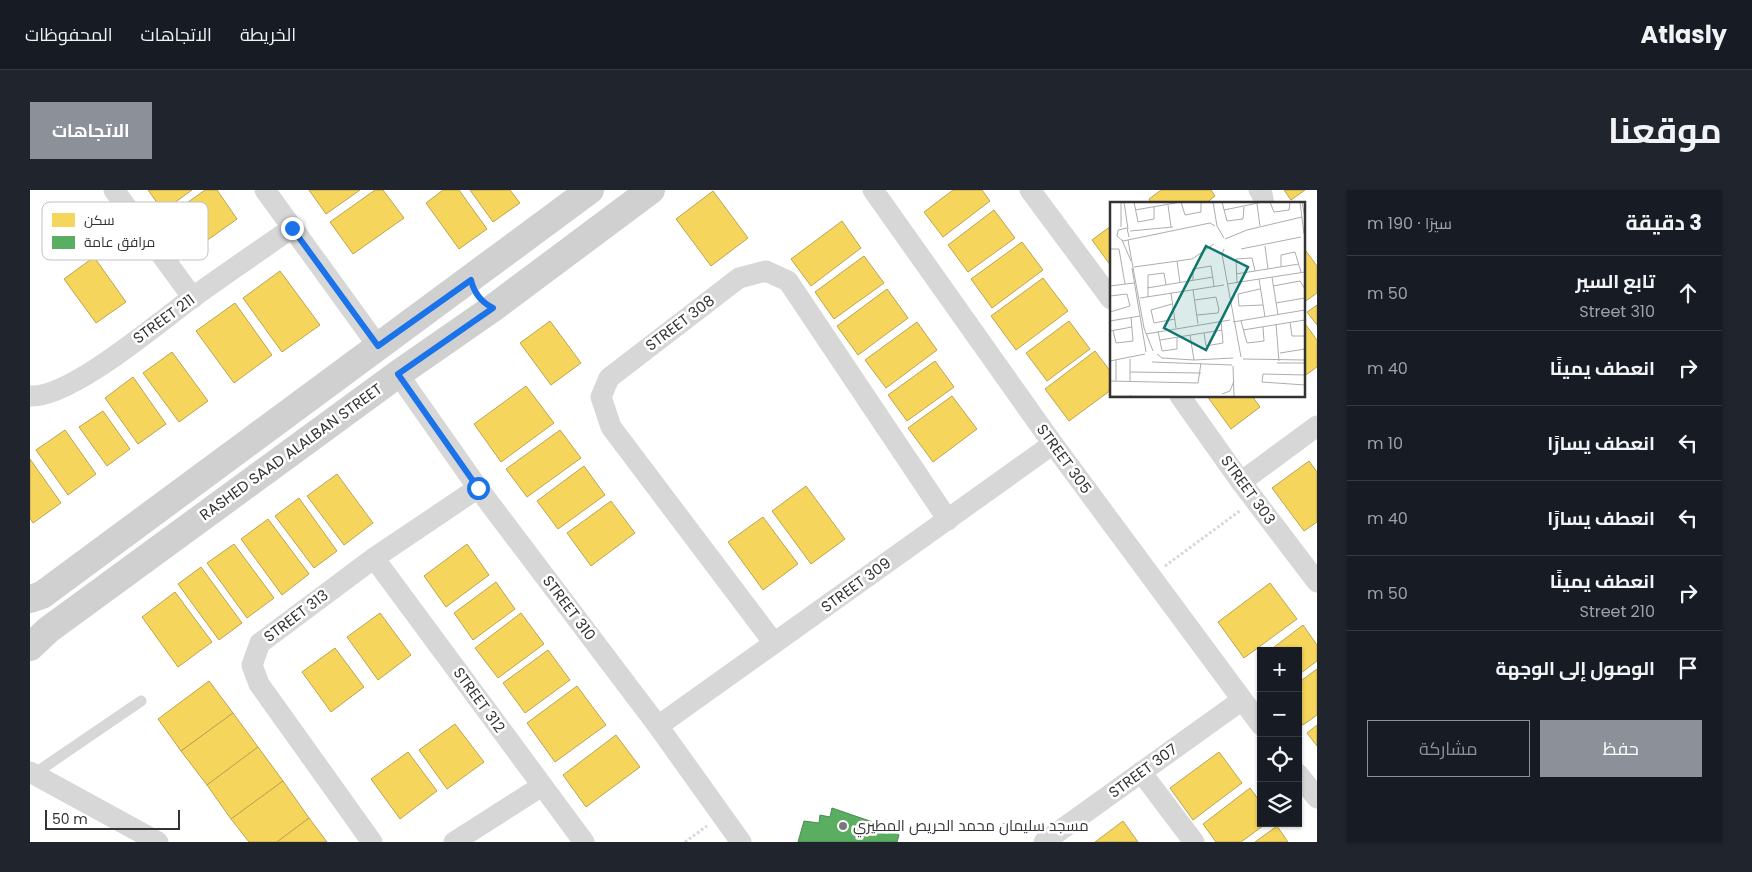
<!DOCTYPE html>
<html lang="ar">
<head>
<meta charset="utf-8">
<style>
  body { margin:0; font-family:Poppins,Cairo,sans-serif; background:#20242c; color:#f1f3f6; direction:rtl }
  .controls { position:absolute; right:15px; bottom:15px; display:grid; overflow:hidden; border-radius:0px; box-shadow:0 1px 4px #0004 }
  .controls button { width:45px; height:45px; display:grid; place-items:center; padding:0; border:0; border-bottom:1px solid #363941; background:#171b24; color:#f1f3f6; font:25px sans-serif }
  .scale { position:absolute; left:15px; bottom:12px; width:135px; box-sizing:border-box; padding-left:5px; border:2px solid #333; border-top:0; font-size:14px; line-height:18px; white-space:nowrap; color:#333; -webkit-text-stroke:4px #fff; paint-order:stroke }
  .stop { position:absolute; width:15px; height:15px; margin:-11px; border:4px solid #1a73e8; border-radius:50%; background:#fff }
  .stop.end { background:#1a73e8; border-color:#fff; box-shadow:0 1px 5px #0008 }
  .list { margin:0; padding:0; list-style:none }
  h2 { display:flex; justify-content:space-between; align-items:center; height:65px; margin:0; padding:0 20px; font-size:21px }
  h2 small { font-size:16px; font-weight:400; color:#9ea1a6 }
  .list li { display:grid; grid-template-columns:32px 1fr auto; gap:15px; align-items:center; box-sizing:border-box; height:75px; padding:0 20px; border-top:1px solid #363941 }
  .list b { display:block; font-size:19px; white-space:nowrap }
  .list p { margin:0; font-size:16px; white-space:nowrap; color:#9ea1a6 }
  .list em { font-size:16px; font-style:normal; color:#9ea1a6 }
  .actions { display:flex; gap:10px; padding:15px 20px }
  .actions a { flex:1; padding:11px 0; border:1px solid #8c9099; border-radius:0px; text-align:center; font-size:18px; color:#8c9099 }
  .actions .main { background:#8c9099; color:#fff }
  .icon { flex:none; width:28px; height:28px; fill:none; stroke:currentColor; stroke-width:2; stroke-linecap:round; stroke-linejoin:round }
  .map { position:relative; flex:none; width:1287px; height:652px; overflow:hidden; direction:ltr; border-radius:0px }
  header { display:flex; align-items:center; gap:30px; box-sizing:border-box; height:70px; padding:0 25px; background:#171b24; border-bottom:1px solid #363941 }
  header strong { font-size:24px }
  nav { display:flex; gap:28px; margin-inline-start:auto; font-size:18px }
  .intro { display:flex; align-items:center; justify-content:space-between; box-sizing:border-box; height:120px; padding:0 30px }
  h1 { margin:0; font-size:35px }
  .button { padding:12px 22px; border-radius:0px; background:#8c9099; color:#fff; font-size:18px; font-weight:700 }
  main { display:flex; gap:30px; padding:0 30px }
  aside { flex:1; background:#171b24; border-radius:0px; box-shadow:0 1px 4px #0004 }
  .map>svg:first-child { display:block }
  .homes { fill:#f6d55c; stroke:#bca450 }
  .public { fill:#5aae61; stroke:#4e8953 }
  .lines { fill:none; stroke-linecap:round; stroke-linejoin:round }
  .path { stroke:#d6d6d6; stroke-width:3; stroke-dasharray:2.5 2.5; stroke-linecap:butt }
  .service { stroke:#d7d7d7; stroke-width:11 }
  .minor { stroke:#d7d7d7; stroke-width:21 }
  .secondary { stroke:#d0d0d0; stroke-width:28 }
  .route { stroke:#1a73e8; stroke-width:6 }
  .poi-dot { fill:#7a7a7a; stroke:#fff; stroke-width:2 }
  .labels { text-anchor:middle; stroke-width:5; stroke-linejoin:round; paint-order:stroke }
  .street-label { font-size:15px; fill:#333; stroke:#fff }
  .poi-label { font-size:15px; fill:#333; stroke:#fff; text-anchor:start }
  .inset-road { fill:none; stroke:#adadad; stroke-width:1 }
  .view { fill:#0f766e; fill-opacity:0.15; stroke:#0f766e; stroke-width:2.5 }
  .inset-edge { fill:none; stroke:#333; stroke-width:2.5 }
  .key { fill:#fff; stroke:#c2c2c2; stroke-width:1 }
  .key-label { font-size:14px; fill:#333 }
</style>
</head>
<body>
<header>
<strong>Atlasly</strong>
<nav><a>الخريطة</a><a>الاتجاهات</a><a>المحفوظات</a></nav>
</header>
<div class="intro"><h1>موقعنا</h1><a class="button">الاتجاهات</a></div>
<main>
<aside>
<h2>3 دقيقة<small>سيرًا · 190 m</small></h2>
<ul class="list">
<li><svg class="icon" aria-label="ahead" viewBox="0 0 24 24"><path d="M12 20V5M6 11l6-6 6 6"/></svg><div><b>تابع السير</b><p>Street 310</p></div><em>50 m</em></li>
<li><svg class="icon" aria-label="right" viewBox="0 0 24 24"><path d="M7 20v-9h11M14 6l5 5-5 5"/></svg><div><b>انعطف يمينًا</b></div><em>40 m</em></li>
<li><svg class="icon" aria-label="left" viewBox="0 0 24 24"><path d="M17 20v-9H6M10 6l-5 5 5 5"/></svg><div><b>انعطف يسارًا</b></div><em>10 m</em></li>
<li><svg class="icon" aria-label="left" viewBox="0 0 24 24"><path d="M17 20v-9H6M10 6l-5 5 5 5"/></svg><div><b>انعطف يسارًا</b></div><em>40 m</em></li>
<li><svg class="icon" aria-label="right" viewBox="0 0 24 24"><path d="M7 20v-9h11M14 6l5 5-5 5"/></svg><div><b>انعطف يمينًا</b><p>Street 210</p></div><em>50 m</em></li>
<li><svg class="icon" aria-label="arrive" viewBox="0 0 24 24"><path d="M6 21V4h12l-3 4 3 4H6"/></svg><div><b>الوصول إلى الوجهة</b></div></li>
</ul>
<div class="actions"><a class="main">حفظ</a><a>مشاركة</a></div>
</aside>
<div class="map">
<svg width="1287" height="652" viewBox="0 0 1287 652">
  <rect width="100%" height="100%" fill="#fff"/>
  <g class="homes">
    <polygon points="118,0 162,0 133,21"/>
    <polygon points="175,0 187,0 207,29 165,59 140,25"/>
    <polygon points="279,0 330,0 296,24"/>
    <polygon points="345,0 353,0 374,28 323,64 300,32"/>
    <polygon points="413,0 429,0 457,39 429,59 396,13"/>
    <polygon points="440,0 480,0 490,13 463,32"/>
    <polygon points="923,0 952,0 960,11 913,47 894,22"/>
    <polygon points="1131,0 1181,0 1185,6 1175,14 1122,14 1119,9"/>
    <polygon points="1254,0 1275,0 1261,10"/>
    <polygon points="683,1 718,48 681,76 646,29"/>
    <polygon points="964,20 985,48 938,82 918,55"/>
    <polygon points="812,31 831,58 781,96 761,69"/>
    <polygon points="1081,36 1081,76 1062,50"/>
    <polygon points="992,52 1013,80 962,118 941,89"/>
    <polygon points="1273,57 1287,76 1287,103 1273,113"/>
    <polygon points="834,66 854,93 804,129 785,102"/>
    <polygon points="64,67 96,112 66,133 34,89"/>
    <polygon points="250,81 290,135 252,162 213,108"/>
    <polygon points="1013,88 1038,121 986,160 961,126"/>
    <polygon points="857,99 878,128 828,165 807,136"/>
    <polygon points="205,113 242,165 204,193 166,141"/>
    <polygon points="1287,115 1287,135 1277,122"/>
    <polygon points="520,131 551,173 521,195 490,153"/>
    <polygon points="1039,131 1060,159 1017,191 996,163"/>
    <polygon points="1273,131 1287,150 1287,177 1273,187"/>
    <polygon points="887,132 907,160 856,198 835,170"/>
    <polygon points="1065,161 1081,182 1081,200 1039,231 1015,199"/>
    <polygon points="142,162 178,211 149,232 113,183"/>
    <polygon points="905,171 924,197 877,231 858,205"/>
    <polygon points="103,187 136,234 108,254 75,208"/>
    <polygon points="496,196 524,233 471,272 444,234"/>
    <polygon points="922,206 947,239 903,272 878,238"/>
    <polygon points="1177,206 1222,206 1230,217 1201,239"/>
    <polygon points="73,221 100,259 77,276 49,237"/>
    <polygon points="35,240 66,284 38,305 6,260"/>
    <polygon points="530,240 551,268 497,307 476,279"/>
    <polygon points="0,269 31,313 3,333 0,328"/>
    <polygon points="1279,271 1287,282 1287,332 1274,341 1242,298"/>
    <polygon points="554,276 575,305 528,339 507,311"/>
    <polygon points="307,284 343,333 314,355 277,306"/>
    <polygon points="776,296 815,349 781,374 742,321"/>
    <polygon points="269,308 307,361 284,378 245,326"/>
    <polygon points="581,311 605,343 561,376 537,343"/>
    <polygon points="733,327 768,374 733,400 698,352"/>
    <polygon points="238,329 279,384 252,405 211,349"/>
    <polygon points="204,354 244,408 217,428 177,373"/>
    <polygon points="437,354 459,385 416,417 394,386"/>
    <polygon points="171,377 212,433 189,450 148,394"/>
    <polygon points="466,392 485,419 443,450 424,423"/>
    <polygon points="1240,393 1267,429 1214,468 1188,432"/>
    <polygon points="145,402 182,452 148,477 112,427"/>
    <polygon points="350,423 381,465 348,490 317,447"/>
    <polygon points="491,423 514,454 468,488 445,458"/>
    <polygon points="1273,435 1287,455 1287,471 1268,485 1268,461 1239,461"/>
    <polygon points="305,458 334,497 301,522 272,482"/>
    <polygon points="518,460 540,490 495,523 473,493"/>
    <polygon points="1287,479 1287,525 1273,535 1268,529 1268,493"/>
    <polygon points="179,491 203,523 151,561 128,529"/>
    <polygon points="547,496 576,535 525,572 497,533"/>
    <polygon points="203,523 228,557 177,595 151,561"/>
    <polygon points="425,534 454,572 417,599 389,560"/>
    <polygon points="1287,535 1287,556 1277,543"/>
    <polygon points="586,545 610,577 556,617 533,585"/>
    <polygon points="228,557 253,591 201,629 177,595"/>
    <polygon points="378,562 407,601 370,629 341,589"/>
    <polygon points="1189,562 1212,593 1163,630 1140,598"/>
    <polygon points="253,591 279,628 247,652 219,652 201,629"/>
    <polygon points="1220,598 1231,613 1231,633 1237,633 1211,652 1186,652 1173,634"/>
    <polygon points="279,628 297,652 247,652"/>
    <polygon points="1093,631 1108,652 1065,652"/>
    <polygon points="1247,636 1258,652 1225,652"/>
  </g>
  <polygon class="public" points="802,618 863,639 869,645 867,652 768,652 774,631 789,633 790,625 800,627"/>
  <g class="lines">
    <g class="path">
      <polyline points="1135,376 1211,320"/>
      <polyline points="655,652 677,636"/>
    </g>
    <polyline class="service" points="4,584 111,511"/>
    <g class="minor">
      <polyline points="84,0 163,108"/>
      <polyline points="235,0 348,156"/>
      <polyline points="843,0 1023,254 1231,535"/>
      <polyline points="1000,0 1081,109"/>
      <polyline points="1229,0 1232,4 1234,14"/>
      <polyline points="368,184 448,298 628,536 711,652"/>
      <path d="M0,206C39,209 128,133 162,108C195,84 229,61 262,38"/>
      <polyline points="1150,206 1211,292 1287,392"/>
      <polyline points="1211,292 1287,236"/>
      <polyline points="344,368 554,652"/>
      <polyline points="744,453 581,237 571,207 579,188 709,88 736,81 758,91 918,330"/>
      <polyline points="628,536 1023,254"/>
      <polyline points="0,582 128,652"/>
      <polyline points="1111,582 1164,652"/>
      <polyline points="1268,584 1287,608"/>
      <polyline points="342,652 229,494 222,475 230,453 344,368 448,298"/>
      <polyline points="424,652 512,596"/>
      <polyline points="1014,652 1212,510"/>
    </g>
    <g class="secondary">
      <polyline points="0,409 12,405 560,0"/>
      <polyline points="0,457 18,440 368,184 463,118 621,0"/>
    </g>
  </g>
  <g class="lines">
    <path class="route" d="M262,38L348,156L441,90C444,103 451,112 463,118L368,184L448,298"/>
  </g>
  <circle class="poi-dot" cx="813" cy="636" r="5"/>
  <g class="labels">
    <g class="street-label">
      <text transform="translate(134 129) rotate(-36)" y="5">STREET 211</text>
      <text transform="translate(650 133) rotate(-37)" y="5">STREET 308</text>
      <text transform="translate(261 262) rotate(-36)" y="5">RASHED SAAD ALALBAN STREET</text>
      <text transform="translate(1034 269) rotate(54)" y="5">STREET 305</text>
      <text transform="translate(1218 300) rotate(54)" y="5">STREET 303</text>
      <text transform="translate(826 395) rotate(-36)" y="5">STREET 309</text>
      <text transform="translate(539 418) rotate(53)" y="5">STREET 310</text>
      <text transform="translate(266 426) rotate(-37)" y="5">STREET 313</text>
      <text transform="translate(449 510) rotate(54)" y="5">STREET 312</text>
      <text transform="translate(1113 581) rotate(-36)" y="5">STREET 307</text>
    </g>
    <g class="poi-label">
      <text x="823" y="641">مسجد سليمان محمد الحريص المطيري</text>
    </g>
  </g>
  <g transform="translate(1080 12)">
    <rect width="195" height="195" fill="#fff"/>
    <path class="inset-road" d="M11,0V25M14,0L18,27M24,0L28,20L44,17V5M71,0L75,13L91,10V0M103,0L107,24L114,36M112,0L117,19L133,17L134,5M160,0L164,10L179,8L180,0M190,0L194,32M192,0L195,16M147,2L150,24M58,3L61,25M25,8L71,0M114,8L153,0M20,29L63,25M19,35L17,26L8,28L7,34L13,39L100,21L105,24M115,37L137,28L192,15M12,38L21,59M18,38L34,126L43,149M155,44L158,67M0,47H9L15,82M114,47L112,52L131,155M131,47L191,35M67,59L70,81M24,65L82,57L104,42M171,65V53L185,50L191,70M22,66L36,150M126,72L189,62M162,75L168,113M149,77L155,115M83,78V67L101,64L104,84M127,81L126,57L142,56L145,69M117,82L195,70M0,84L24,81M163,84L190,79L195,87M37,86L103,75M150,87L128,92L129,104L153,103M83,88L88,122M61,91L66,126M0,94L17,92L20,104L0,110M38,95V73L54,71L56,83M30,96L114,83M85,98L106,95L109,108L108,111L87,113M166,101L195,96M62,102L41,108L44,121L65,117M0,119L30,114M131,119L137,141L154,139L153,125M123,120L195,108M180,120L182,134H195M166,122L169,159M3,128L6,141L23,139L21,115M133,128L195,118M0,129L22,125M48,129L52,149L67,147V136M94,131L96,144L113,141L111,119M36,132L120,118M80,133L84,158M50,138L112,128M170,151L195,147M47,152L52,156L84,158L123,156M133,157L195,158M0,159L35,152M42,160L122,163M167,161H195M123,164L124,195M20,170L91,171M195,173L153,172L152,180L195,183M0,179L88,181L91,161M6,179V158M20,179V157M112,192L120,189L124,179M0,194H22M19,194L158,195"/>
    <path class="view" d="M96,44L138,65L96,148L54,126Z"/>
    <rect width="195" height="195" class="inset-edge"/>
  </g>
  <rect x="12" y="12" width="166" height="58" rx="8" class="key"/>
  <rect x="22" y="23" width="23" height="14" fill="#f6d55c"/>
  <rect x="22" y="46" width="23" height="13" fill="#5aae61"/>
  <g class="key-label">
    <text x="54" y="35">سكن</text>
    <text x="54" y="57">مرافق عامة</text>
  </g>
</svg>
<div class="controls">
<button>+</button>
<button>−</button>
<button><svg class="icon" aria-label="locate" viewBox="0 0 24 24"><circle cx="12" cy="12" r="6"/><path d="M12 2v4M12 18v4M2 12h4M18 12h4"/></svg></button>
<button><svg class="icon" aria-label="layers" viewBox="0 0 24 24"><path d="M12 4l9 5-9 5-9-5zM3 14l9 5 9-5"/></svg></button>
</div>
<div class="scale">50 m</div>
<div class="stop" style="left:448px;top:298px"></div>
<div class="stop end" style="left:262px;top:38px"></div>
</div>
</main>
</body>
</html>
